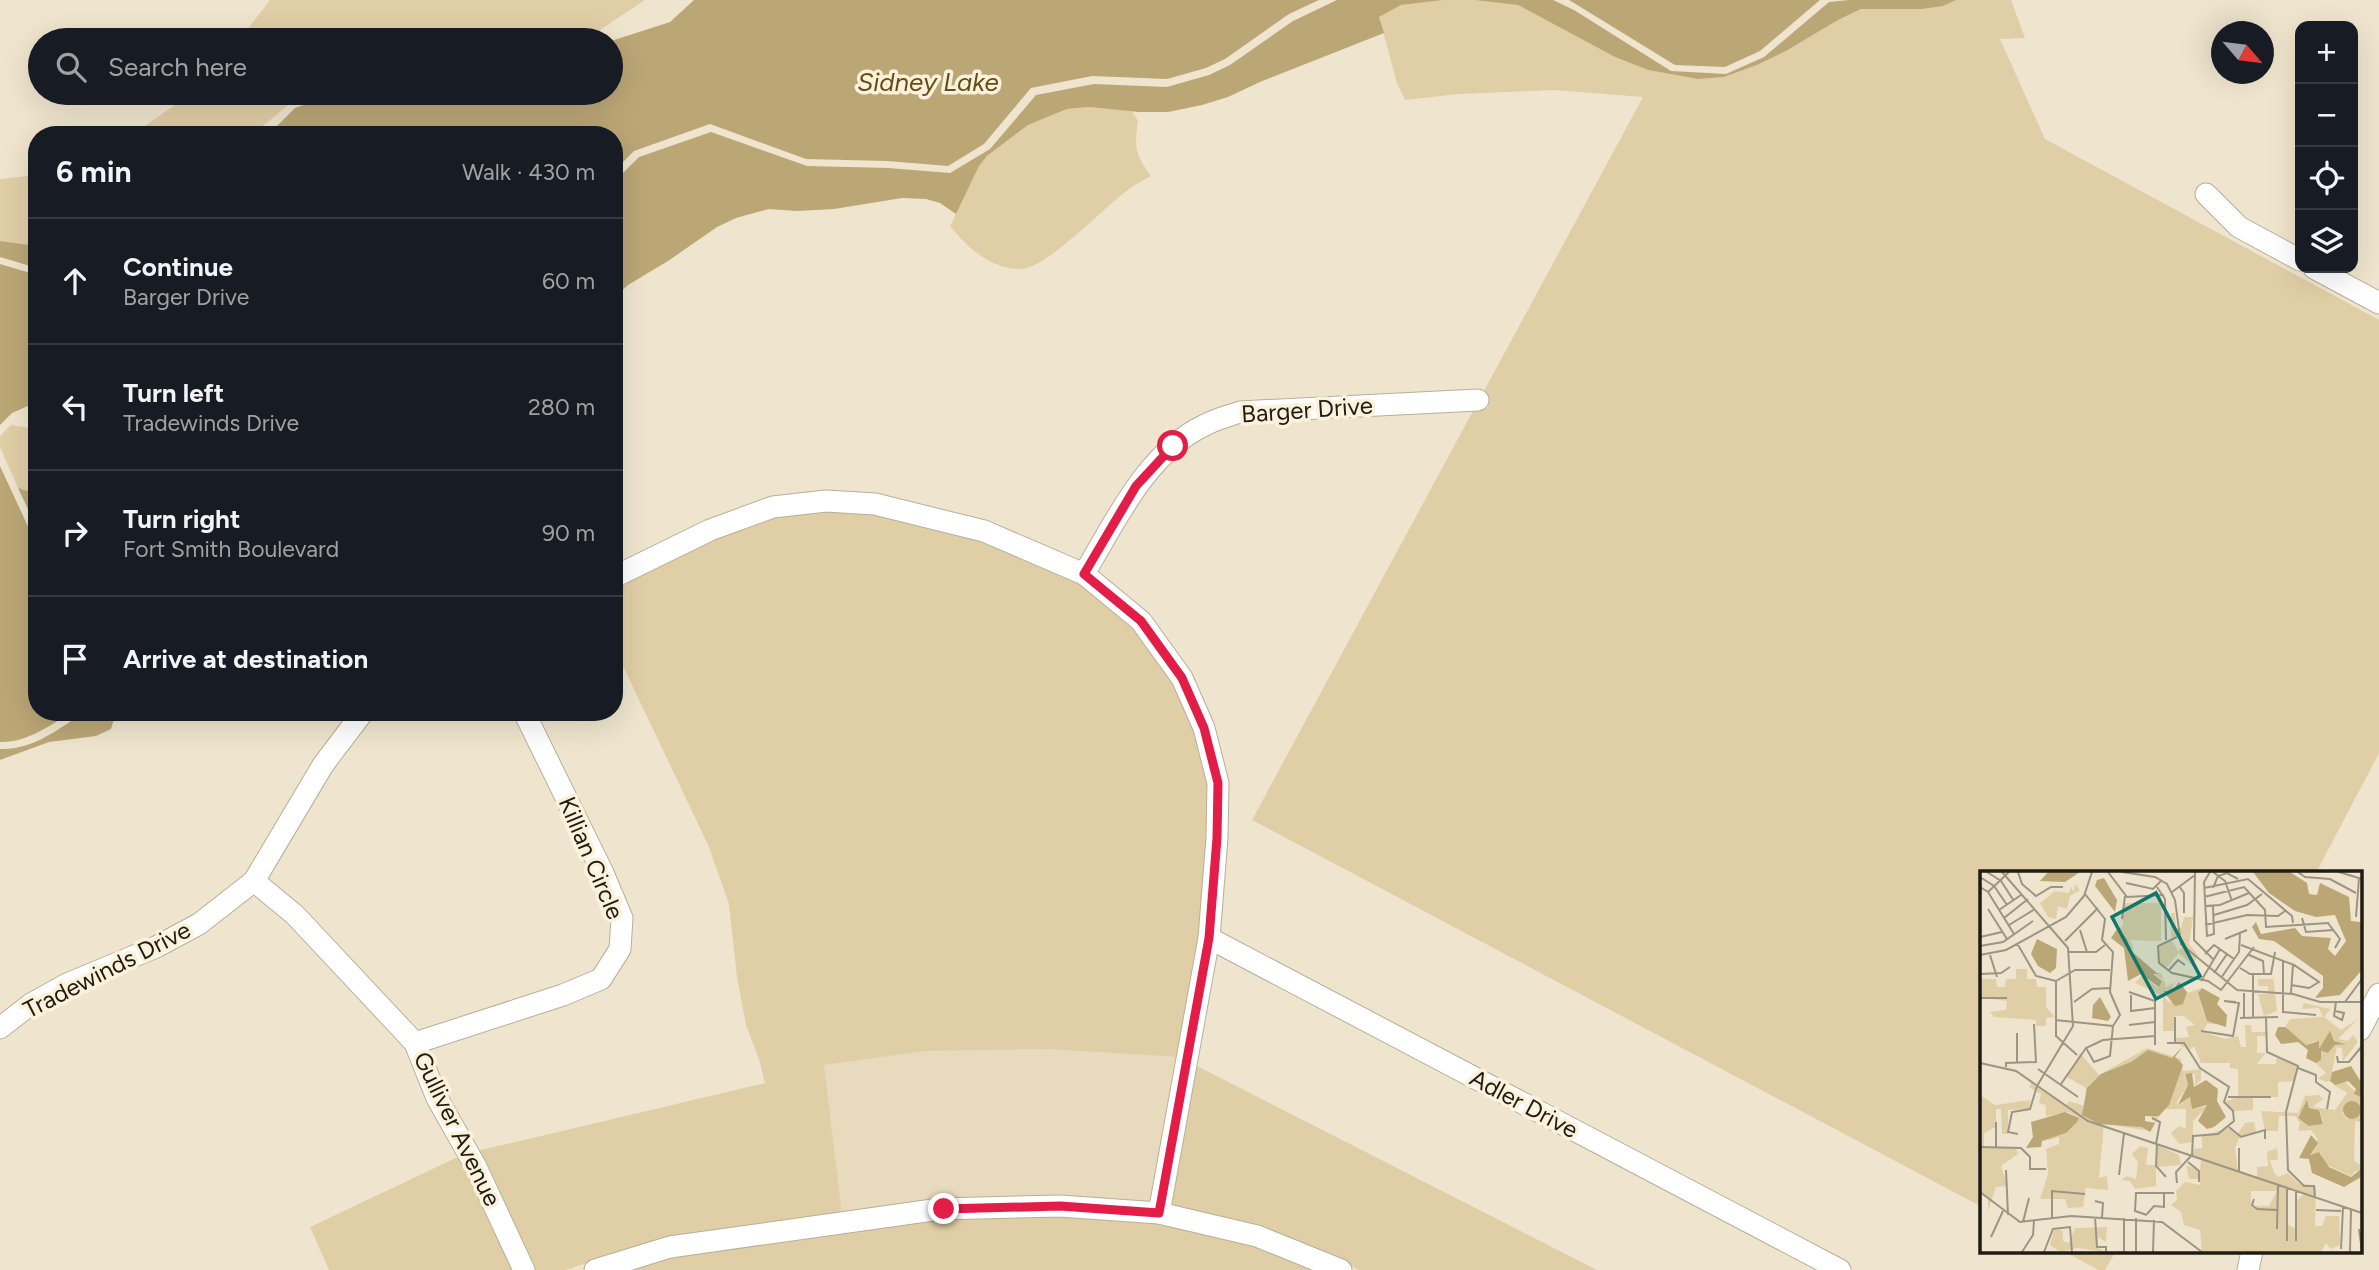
<!DOCTYPE html>
<html lang="en">
<head>
<meta charset="utf-8">
<style>
  body { margin:0; font-family:Figtree,sans-serif; background:#20242c; color:#f1f3f6 }
  .controls { position:absolute; right:21px; top:21px; display:grid; overflow:hidden; border-radius:14px; box-shadow:0 7px 28px #0002 }
  .controls button { width:63px; height:63px; display:grid; place-items:center; padding:0; border:0; border-bottom:2px solid #363941; background:#171b24; color:#f1f3f6; font:35px sans-serif }
  .compass { position:absolute; left:2211px; top:21px; width:63px; height:63px; border-radius:50%; background:#171b24; box-shadow:0 7px 28px #0002; rotate:118deg }
  .stop { position:absolute; width:21px; height:21px; margin:-16px; border:5px solid #e11d48; border-radius:50%; background:#fff }
  .stop.end { background:#e11d48; border-color:#fff; box-shadow:0 2px 7px #0008 }
  .list { margin:0; padding:0; list-style:none }
  h2 { display:flex; justify-content:space-between; align-items:center; height:91px; margin:0; padding:0 28px; font-size:30px }
  h2 small { font-size:23px; font-weight:400; color:#9ea1a6 }
  .list li { display:grid; grid-template-columns:46px 1fr auto; gap:21px; align-items:center; box-sizing:border-box; height:126px; padding:0 28px; border-top:2px solid #363941 }
  .list b { display:block; font-size:26px; white-space:nowrap }
  .list p { margin:0; font-size:23px; white-space:nowrap; color:#9ea1a6 }
  .list em { font-size:23px; font-style:normal; color:#9ea1a6 }
  .icon { flex:none; width:38px; height:38px; fill:none; stroke:currentColor; stroke-width:2; stroke-linecap:round; stroke-linejoin:round }
  .map { position:relative; flex:none; width:2379px; height:1270px; overflow:hidden }
  .search { position:absolute; background:#171b24; box-shadow:0 7px 28px #0002; left:28px; top:28px; width:595px; height:77px; display:flex; align-items:center; gap:18px; box-sizing:border-box; padding:0 24px; border-radius:38px; color:#9ea1a6; font-size:26px }
  .panel { position:absolute; background:#171b24; box-shadow:0 7px 28px #0002; left:28px; top:126px; width:595px; height:595px; border-radius:28px }
  .map>svg:first-child { display:block }
  .built { fill:#e7dabd }
  .green { fill:#e0cea6 }
  .water { fill:#bba676 }
  .lines { fill:none; stroke-linecap:round; stroke-linejoin:round }
  .minor-casing { stroke:#b8af99; stroke-width:23 }
  .minor { stroke:#fff; stroke-width:21 }
  .route { stroke:#e11d48; stroke-width:9 }
  .labels { text-anchor:middle; stroke-width:7; stroke-linejoin:round; paint-order:stroke }
  .street-label { font-size:24px; fill:#1f1c14; stroke:#fcf2db }
  .water-label { font-size:26px; font-style:italic; fill:#634e14; stroke:#fcf2db }
  .inset-road { fill:none; stroke:#9c9584; stroke-width:2 }
  .view { fill:#0f766e; fill-opacity:0.15; stroke:#0f766e; stroke-width:3.5 }
  .inset-edge { fill:none; stroke:#1f1c14; stroke-width:3.5 }
</style>
</head>
<body>
<div class="map">
<svg width="2379" height="1270" viewBox="0 0 2379 1270">
  <rect width="100%" height="100%" fill="#efe5ce"/>
  <polygon class="built" points="1047,1049 1178,1057 1151,1204 842,1215 823,1065 926,1051"/>
  <g class="green">
    <polygon points="270,0 645,0 585,40 239,40"/>
    <polygon points="1444,0 1489,0 1518,5 1615,57 1648,70 1698,79 1724,77 1757,65 1786,51 1838,20 1861,9 1943,6 1956,0 2011,0 2025,38 2000,39 2045,139 2379,320 2379,753 2316,873 1982,873 1982,1207 1252,820 1474,409 1488,408 1486,391 1484,391 1643,97 1554,90 1459,94 1405,100 1397,83 1379,17 1401,5"/>
    <polygon points="192,93 315,93 292,102 252,135 132,135"/>
    <path d="M1089,107L1132,111L1138,121C1134,148 1135,153 1151,176C1142,181 1132,186 1124,193C1101,210 1047,268 1021,269C990,269 968,248 950,226L979,166L987,156L1028,125L1067,109Z"/>
    <polygon points="37,175 37,246 0,241 0,179"/>
    <polygon points="11,425 37,429 37,494 18,488 0,447 0,436"/>
    <polygon points="827,510 875,513 982,540 1080,581 1134,627 1174,682 1195,729 1208,779 1208,837 1200,935 1197,941 1199,942 1178,1057 1047,1049 926,1051 824,1065 842,1215 597,1260 565,1270 534,1270 477,1151 765,1083 759,1059 746,1025 737,977 729,904 709,847 614,647 614,587 714,538 776,515"/>
    <polygon points="1195,1065 1597,1270 1359,1270 1345,1263 1169,1207"/>
    <polygon points="460,1156 515,1270 329,1270 310,1227"/>
    <polygon points="1060,1215 1158,1221 1255,1244 1319,1270 625,1270 673,1256 941,1218"/>
    <polygon points="2063,1251 2116,1251 2105,1270 2099,1270"/>
  </g>
  <g class="water">
    <polygon points="694,0 1319,0 1289,14 1225,59 1206,68 1167,79 1092,76 1031,88 984,144 948,166 887,161 806,159 710,124 634,151 614,171 614,135 268,135 295,108 337,93 611,93 611,41 670,22"/>
    <polygon points="1337,0 1444,0 1401,5 1379,17 1384,33 1260,82 1228,97 1202,105 1168,112 1139,112 1089,107 1067,109 1028,125 987,156 979,166 956,214 940,203 926,199 902,198 834,209 797,211 769,209 736,218 717,227 668,261 628,285 614,298 614,182 639,157 711,132 807,166 888,168 950,173 990,149 1036,95 1094,84 1167,87 1209,75 1230,65 1293,21"/>
    <polygon points="1475,0 1553,0 1574,10 1671,71 1726,74 1764,57 1829,2 1849,0 1956,0 1943,6 1921,9 1861,9 1838,20 1786,51 1757,65 1724,77 1698,79 1648,70 1615,57 1518,5"/>
    <polygon points="1569,0 1820,0 1760,51 1725,67 1675,65"/>
    <polygon points="0,241 37,246 37,268 0,257"/>
    <polygon points="0,264 37,275 37,402 12,413 0,425"/>
    <path d="M0,466L37,546V712H71C50,726 26,743 0,742Z"/>
    <polygon points="18,488 37,494 37,528"/>
    <path d="M84,712H116L111,729L96,736L49,742L0,760V749C32,750 58,730 84,712Z"/>
  </g>
  <g class="lines">
    <g class="minor-casing">
      <g id="minor">
        <polyline points="2206,194 2239,227 2300,260"/>
        <polyline points="2314,268 2379,303"/>
        <path d="M1084,574C1115,522 1147,452 1205,425C1216,419 1229,416 1240,412L1478,400"/>
        <polyline points="614,577 710,530 773,507 826,501 875,504 984,531 1084,574 1141,621 1182,678 1204,728 1218,783 1217,838 1209,938 1159,1213"/>
        <polyline points="254,881 295,915 415,1043 437,1098 476,1167 524,1270"/>
        <polyline points="1209,938 1840,1270"/>
        <polyline points="0,1028 31,1004 67,984 156,947 199,924 254,881 323,765 363,712"/>
        <polyline points="2360,1030 2379,994"/>
        <polyline points="415,1043 563,995 601,979 620,949 622,918 603,873 524,712"/>
        <polyline points="595,1270 670,1247 940,1209 1060,1206 1159,1213 1257,1236 1341,1270"/>
        <polyline points="2248,1270 2252,1251"/>
      </g>
    </g>
    <use href="#minor" class="minor"/>
  </g>
  <g class="lines">
    <polyline class="route" points="944,1209 1060,1206 1159,1213 1209,938 1217,838 1218,783 1204,728 1182,678 1141,621 1084,574 1136,486 1173,446"/>
  </g>
  <g class="labels">
    <g class="street-label">
      <text transform="translate(1307 410) rotate(-4)" y="8">Barger Drive</text>
      <text transform="translate(591 858) rotate(67)" y="8">Killian Circle</text>
      <text transform="translate(107 970) rotate(-27)" y="8">Tradewinds Drive</text>
      <text transform="translate(1524 1104) rotate(28)" y="8">Adler Drive</text>
      <text transform="translate(457 1129) rotate(64)" y="8">Gulliver Avenue</text>
    </g>
    <g class="water-label">
      <text x="928" y="91">Sidney Lake</text>
    </g>
  </g>
  <g transform="translate(1980 871)">
    <rect width="382" height="382" fill="#efe5ce"/>
    <path d="M95,13L100,19L90,25L87,38L78,35L76,48L68,46L60,32L75,20L89,22L91,16L94,21ZM143,32H181V70L150,69L154,78L150,79L139,59L143,54ZM191,42H195L196,57H201L204,46H213L209,73L218,84L213,95L199,82L186,97L180,92L178,75L191,68L198,80L203,76L197,65L191,67ZM36,98H47V108H56L57,116H66V136L75,146L66,147V155H56V149L14,146L10,141L26,139L27,130L0,126V108H16L17,116H25L26,108H36ZM173,102H181L186,116L195,111L191,120H183L187,130L198,133L204,132V123L222,117L218,122L224,143L238,153H227L222,161L246,168L258,165L261,176H266L265,154H271L272,161H286V165H277V182H286L277,193H296L297,185L317,193L314,210L298,211V226H273V239L253,240L245,231L258,226V198L250,197V192H221L214,175L209,179L196,171V167L209,166L206,156L215,154L204,145H195V160H183V125L155,112L162,104L178,117L183,109ZM293,103L297,140L284,145L278,123H288V115H278V108H293ZM324,132L351,138L344,146L361,159L378,148L358,168L368,170L373,164L378,171L363,190L362,177L357,176L350,210L346,211L338,207L346,202L336,192L340,190V180L348,182L355,174L366,172L354,170L350,161L339,178L336,170L325,174L309,162L305,156L310,148L343,146L339,137L322,138ZM167,177L201,188L203,200L221,198V209L215,215V203H204L208,214L197,231L198,235L210,226L212,238L228,235L213,250V271L199,273L191,262L199,255L206,258V238H184L177,248L165,244V251H176L171,260L124,253L119,307L127,305L128,319L106,317L103,336L88,337L85,328H60L68,303L66,278L79,273V266L70,269L63,270L86,262L99,247L89,241L66,245V234L59,232L61,223L49,216L52,212L86,235L89,230L105,235L106,217L87,206L100,182L119,204ZM363,209L381,226V239L370,230L362,242L367,248L381,242V251L375,250L374,290L381,294V301L376,300L371,305L347,294L340,281L330,284L338,268L331,259L318,260L320,252L315,245H299L298,260H285L281,240L318,242L325,225L339,224L343,228L333,236L355,239L367,222L354,214ZM328,231L329,236L339,239L344,252L330,255L317,247ZM2,218L0,224L15,234L50,229L49,238L28,239V263H22L21,238H16V256L4,262V276L36,277L38,283L21,295L28,315L16,316L8,340V328L0,321V221ZM274,251L276,261L260,266L255,277L258,301L277,307V296L288,295L287,281L297,277L298,289H290L294,302L298,306L308,302L318,312L336,315L335,355H342L346,345H359L360,374L351,378L346,372L341,381H222L220,359L204,354L201,341L191,334L197,329L196,320L205,311L220,314V308H209L206,294L220,300L221,288L212,285L214,278L222,277V265L249,257L257,264L265,252ZM307,317L324,323L316,330V358L307,353ZM271,320H297L289,335H271ZM177,274L199,284L201,294L176,296V315L155,318L150,310L141,309L147,305L156,308L158,291L152,283L160,275L168,277L166,294H176ZM127,356L126,371L118,366L117,376L125,381L97,377L80,381L70,374L74,359H82L83,370L89,372L95,357Z" fill="#e0cea6" fill-rule="evenodd"/>
    <path d="M68,1H100L85,11L60,10ZM267,1H310L327,12L329,23L337,24L340,12L369,26L371,50L381,51V100L360,124L335,127L343,117V105L294,70L279,68L272,56L276,51L281,63L315,57L322,65L351,67L348,78L355,85L366,70L355,44L336,46L315,40L289,22L273,1ZM124,7L137,29L135,41L115,15L117,9ZM137,58L147,68L150,79L178,103H173L182,110L179,116L161,103L148,110L144,77L131,67ZM57,68L77,78L76,97L70,102L58,95L51,83ZM199,111L207,121L203,133L195,135L183,120H192ZM222,117L240,127L237,133L247,144L246,156L227,150L218,122ZM120,126L131,146L128,150L112,147L113,134ZM298,156H305L326,174L339,170V178L350,160L354,170L366,173L355,174L348,182L341,180V189L336,192L326,187L328,179L318,171L301,173L295,164ZM204,174L195,186L203,194L189,234L179,245H165V250L175,252L170,261L162,256L119,253L102,244L107,217L121,203L151,191L168,179L192,187ZM371,195L381,211V226L374,223L376,218L368,210L355,214L350,210L352,201ZM212,202L214,216L226,209L238,218L237,230L246,246L234,256L227,258L218,250L227,234L212,238L210,226L198,234L208,214L205,203ZM327,229L329,237L339,239L343,253L329,255L318,247ZM363 239a9 9 0 1 1 18 0a9 9 0 1 1-18 0ZM85,241L99,247L97,251L86,262L62,270L61,276L46,277L53,266L51,251ZM331,264L338,272L330,284L339,281L349,296L371,306L380,299L381,306L364,316L332,302L329,288L319,287Z" fill="#bba676"/>
    <path class="inset-road" d="M7,1L21,10L34,30M22,1L88,77L93,155L57,215M38,1L42,13L56,25L71,16H83M128,1L147,26L184,24M142,1L175,6L187,13L195,29L201,73L257,119L313,123L340,131H382M215,1L214,69L233,88M230,1L224,11L227,65L234,63L233,35M233,1L245,10L252,30M318,1L325,6L350,8L376,22M359,1L382,8M0,6L14,15L27,34M146,12L173,18L182,9M199,15L204,22V42M0,16L8,21L34,63M177,16L185,28L186,69M224,17L268,8L312,45L313,52M233,17L238,5L247,2L258,8M8,21L29,1M192,21L215,4M105,23L125,48L122,69L133,81L130,121L140,144L133,155M224,26L264,16L285,39L286,56L348,52L360,68L355,77M225,35L240,34L269,22M8,38L27,68M19,39L41,24M234,44L267,34L282,23M376,46L379,7M24,47L48,28M322,47L326,61L353,59M142,48L145,25M29,54L55,38M225,54L267,44L298,45L305,40M100,59L107,81M0,66L22,61M197,66L178,75L179,92L192,102L228,110L241,119L274,76M245,68L267,59M85,70L118,37M37,72L56,105L76,110M261,74L314,94L339,111L329,117L311,114M0,75L23,71L53,50M88,81H116L125,74M225,83L234,74L254,88M0,84L26,79L86,46L104,25L112,1M10,84L17,106M269,84L283,90L284,103M303,89V141L336,144M260,97L270,103H291L295,81M189,99L198,89L205,94M234,102L247,83M0,103L21,102L30,96M241,107L259,81L260,62M76,110V165L97,184M76,110L95,99H130M221,110L240,78M149,121L175,130V174M311,122L313,93M151,124V140L175,137M0,127H27M94,131L112,118L130,117M365,131L382,108M355,140L364,142L362,149L354,145L356,131M264,146V122M273,146V103M260,147L298,146M286,147L287,181L318,195L306,241L308,299L324,315H334L335,326M75,149L133,155M149,154L175,151M221,160L253,165L259,132L244,130L256,131M37,162V192M187,172H204L220,197L249,216L244,231L253,240L254,250L238,263L213,265L212,285M195,172V146M106,177L114,191L130,185L133,155M357,185L358,191H369L382,175M0,192L36,200L108,250L382,342M26,196V192L56,191L54,153M318,197L336,204V211L350,221L347,238M58,198L98,226M81,213L106,177L123,169L175,165M248,226H291M172,247L180,251L176,273M16,251V276M249,256L261,266L285,259V268M38,263L28,261L32,241L50,238L57,215M177,273L176,295L186,306M0,276L41,277L50,286V298H66M208,291L219,300V311M26,299L28,344M259,300V277M139,304L144,262M197,312L196,301L211,285M307,317V370M316,320V370M0,321L40,351L91,345L182,351L222,381M274,328L272,334L277,338L297,339M115,330L123,332L122,346M336,339L361,340M167,343L174,335L184,336V323M167,344L155,340L156,322H194M115,346L117,376H126V381M144,347V381M156,347V381M72,348V320L105,323M43,351L49,327M297,358L298,314M379,358L382,380M11,366L23,340M361,378L363,336M42,381L53,364L54,350M64,381L73,358L90,356L92,381M173,381L174,349M370,381L371,339"/>
    <path class="view" d="M176,22L220,105L176,128L132,46Z"/>
    <rect width="382" height="382" class="inset-edge"/>
  </g>
</svg>
<div class="controls">
<button>+</button>
<button>−</button>
<button><svg class="icon" aria-label="locate" viewBox="0 0 24 24"><circle cx="12" cy="12" r="6"/><path d="M12 2v4M12 18v4M2 12h4M18 12h4"/></svg></button>
<button><svg class="icon" aria-label="layers" viewBox="0 0 24 24"><path d="M12 4l9 5-9 5-9-5zM3 14l9 5 9-5"/></svg></button>
</div>
<svg class="compass" viewBox="-18 -18 36 36"><path d="M0-13l5 13h-10z" fill="#e53935"/><path d="M0 13l5-13h-10z" fill="#9ea1a6"/></svg>
<div class="stop" style="left:1173px;top:446px"></div>
<div class="stop end" style="left:944px;top:1209px"></div>
<div class="search"><svg class="icon" aria-label="search" viewBox="0 0 24 24"><circle cx="10" cy="10" r="6"/><path d="M15 15l6 6"/></svg>Search here</div>
<section class="panel">
<h2>6 min<small>Walk · 430 m</small></h2>
<ul class="list">
<li><svg class="icon" aria-label="ahead" viewBox="0 0 24 24"><path d="M12 20V5M6 11l6-6 6 6"/></svg><div><b>Continue</b><p>Barger Drive</p></div><em>60 m</em></li>
<li><svg class="icon" aria-label="left" viewBox="0 0 24 24"><path d="M17 20v-9H6M10 6l-5 5 5 5"/></svg><div><b>Turn left</b><p>Tradewinds Drive</p></div><em>280 m</em></li>
<li><svg class="icon" aria-label="right" viewBox="0 0 24 24"><path d="M7 20v-9h11M14 6l5 5-5 5"/></svg><div><b>Turn right</b><p>Fort Smith Boulevard</p></div><em>90 m</em></li>
<li><svg class="icon" aria-label="arrive" viewBox="0 0 24 24"><path d="M6 21V4h12l-3 4 3 4H6"/></svg><div><b>Arrive at destination</b></div></li>
</ul>
</section>
</div>
</body>
</html>
